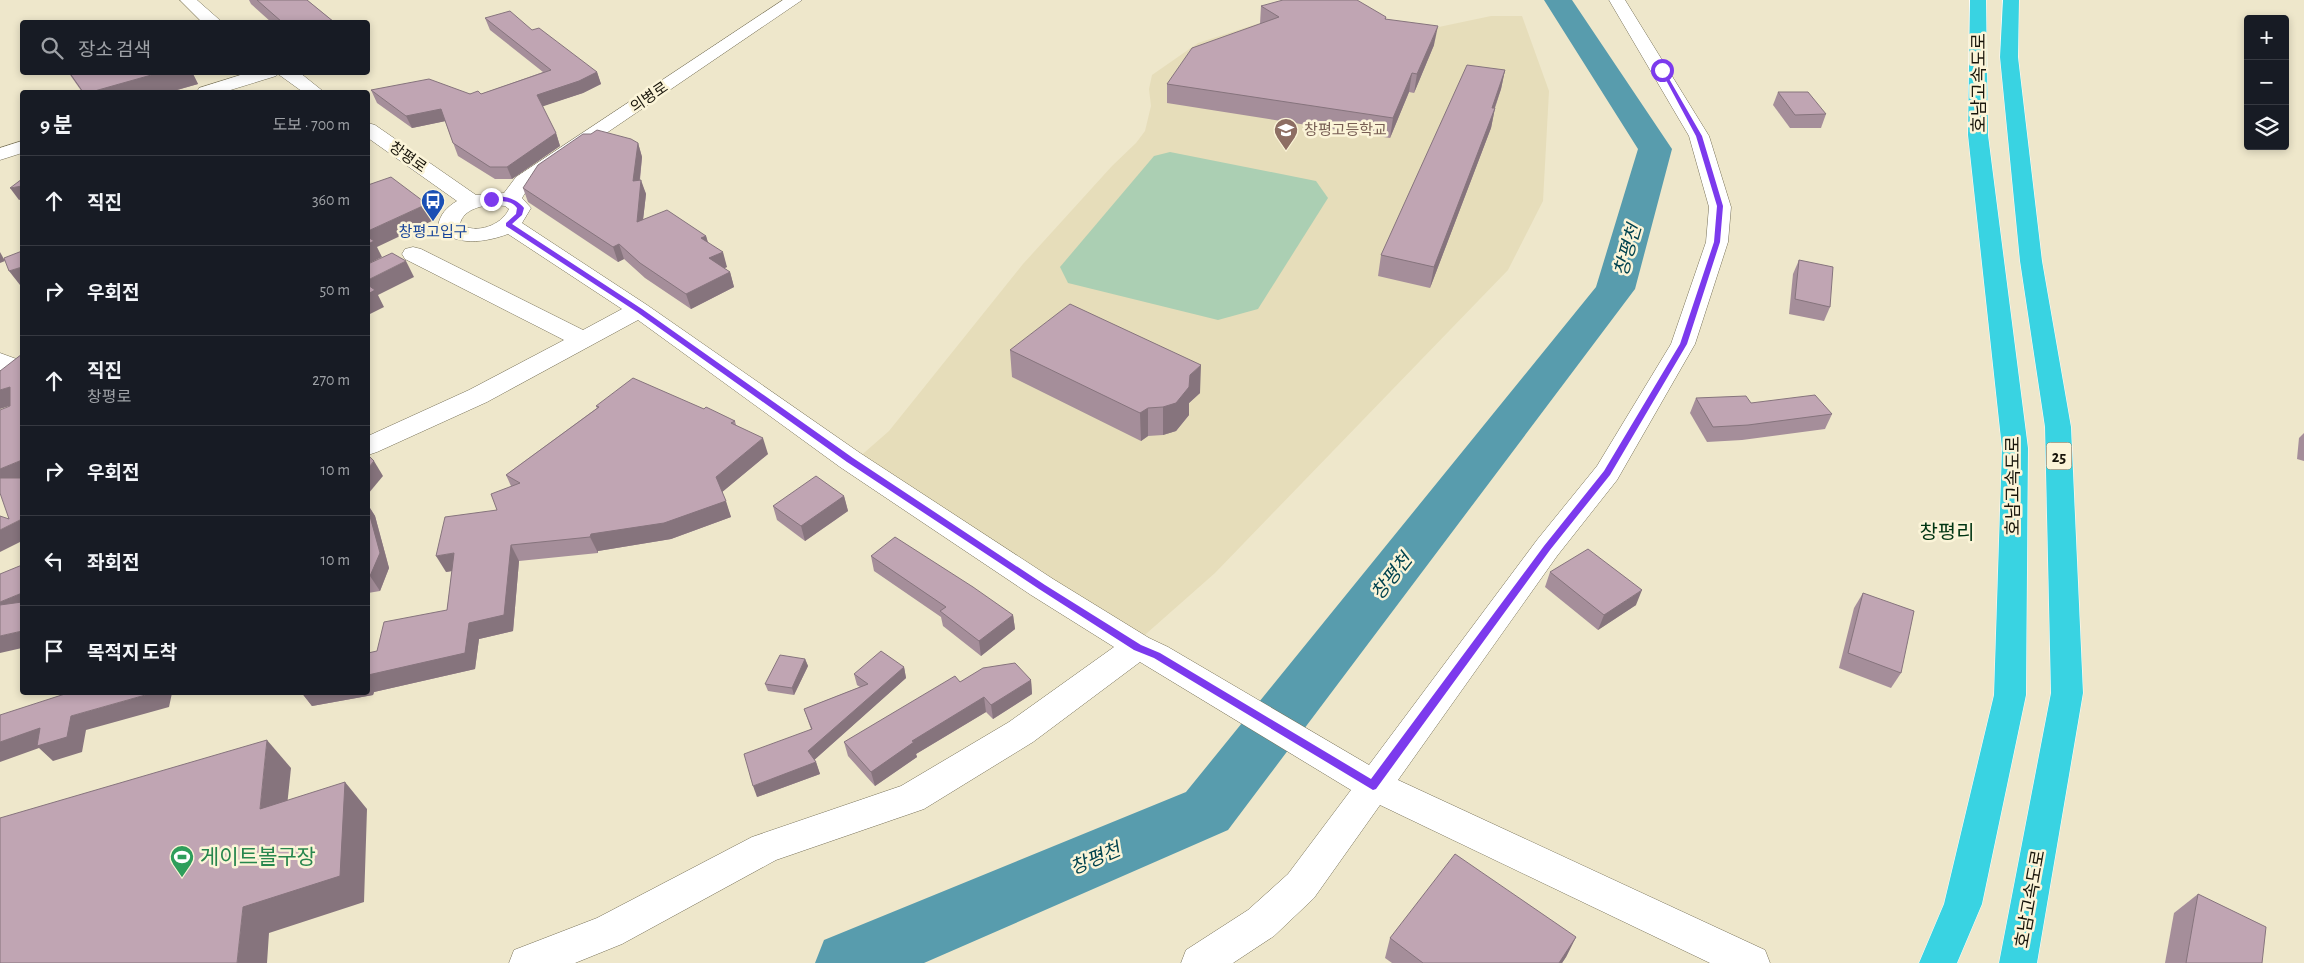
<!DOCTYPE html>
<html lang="ko">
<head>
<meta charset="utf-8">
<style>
  body { margin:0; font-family:"Alegreya Sans","Noto Sans KR",sans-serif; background:#20242c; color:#f1f3f6 }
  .controls { position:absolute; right:15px; top:15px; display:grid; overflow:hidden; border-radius:5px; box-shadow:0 2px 8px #0003 }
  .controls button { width:45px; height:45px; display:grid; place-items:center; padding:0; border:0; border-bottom:1px solid #363941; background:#171b24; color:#f1f3f6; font:25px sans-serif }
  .stop { position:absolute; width:15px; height:15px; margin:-11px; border:4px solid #7c3aed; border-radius:50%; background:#fff }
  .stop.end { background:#7c3aed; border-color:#fff; box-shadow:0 1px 5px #0008 }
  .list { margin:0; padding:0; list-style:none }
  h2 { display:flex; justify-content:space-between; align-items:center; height:65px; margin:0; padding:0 20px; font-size:21px }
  h2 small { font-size:16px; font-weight:400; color:#9ea1a6 }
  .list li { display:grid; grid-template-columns:32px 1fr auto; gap:15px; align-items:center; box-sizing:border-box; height:90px; padding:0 20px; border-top:1px solid #363941 }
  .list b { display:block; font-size:19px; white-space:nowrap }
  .list p { margin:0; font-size:16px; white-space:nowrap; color:#9ea1a6 }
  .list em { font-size:16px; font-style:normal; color:#9ea1a6 }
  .icon { flex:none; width:28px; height:28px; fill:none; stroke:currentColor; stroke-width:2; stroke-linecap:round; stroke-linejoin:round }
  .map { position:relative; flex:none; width:2304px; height:963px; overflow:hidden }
  .search { position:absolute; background:#171b24; box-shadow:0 2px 8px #0003; left:20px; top:20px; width:350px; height:55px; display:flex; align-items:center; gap:12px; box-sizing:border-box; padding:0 18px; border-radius:5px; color:#9ea1a6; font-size:19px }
  .panel { position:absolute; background:#171b24; box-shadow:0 2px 8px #0003; left:20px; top:90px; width:350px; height:605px; border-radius:5px }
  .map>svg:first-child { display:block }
  .built { fill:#e6ddba }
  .green { fill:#abcfb3 }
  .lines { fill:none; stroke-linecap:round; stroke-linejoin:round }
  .river { fill:#589cad; fill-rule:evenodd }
  .minor-casing { stroke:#777158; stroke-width:1 }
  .highway-casing { stroke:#fff; stroke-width:1 }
  .minor { fill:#fff; fill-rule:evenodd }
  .highway { fill:#39d3e2; fill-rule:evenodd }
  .wall { fill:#a58e9a }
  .shaded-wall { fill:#86747d }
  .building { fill:#c0a5b3; stroke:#86747d }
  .route { fill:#7c3aed }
  .labels { text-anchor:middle; stroke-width:5; stroke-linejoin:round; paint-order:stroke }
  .far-street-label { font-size:15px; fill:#17140a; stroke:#fbf4d8 }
  .far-education-label { font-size:15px; fill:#785e54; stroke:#fbf4d8; text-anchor:start }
  .far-transit-label { font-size:15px; fill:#164399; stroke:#fbf4d8 }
  .shield { fill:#fbf4d8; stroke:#5b5748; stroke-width:1 }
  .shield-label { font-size:16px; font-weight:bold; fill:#17140a }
  .street-label { font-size:18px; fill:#17140a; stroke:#fbf4d8 }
  .water-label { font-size:19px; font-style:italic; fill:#00424e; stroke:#fbf4d8 }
  .quarter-label { font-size:20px; fill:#003513; stroke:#fbf4d8 }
  .near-leisure-label { font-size:21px; fill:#27864d; stroke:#fbf4d8; text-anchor:start }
</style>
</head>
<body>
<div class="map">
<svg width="2304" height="963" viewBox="0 0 2304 963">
  <rect width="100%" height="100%" fill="#eee7cb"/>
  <polygon class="built" points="1491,16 1522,16 1549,91 1543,201 1508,270 1215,573 1138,641 857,459 889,431 1023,264 1112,166 1136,143 1145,131 1151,106 1149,89 1152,75 1198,43 1272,19 1396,36"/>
  <polygon class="green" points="1170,152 1316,181 1328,198 1258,309 1218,320 1068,283 1060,267 1154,156"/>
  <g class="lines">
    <polygon class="river" points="1544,0 1572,0 1672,149 1635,289 1228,830 924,963 815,963 824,940 1186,792 1596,287 1638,149"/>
    <g class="minor-casing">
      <g id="minor">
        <polygon points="180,0 197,0 222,22 202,22"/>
        <path d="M783,0H802L530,185L522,198L531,208L522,223L647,305L860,453L1053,579L1149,638L1168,647L1369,765L1537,540L1597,466L1671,344L1706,242L1709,207L1689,136L1609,0H1625L1709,136L1731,207L1728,242L1695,344L1617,480L1557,556L1398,780L1765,950L1770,963H1710L1380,805L1314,898L1274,936L1233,963H1181L1186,950L1248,910L1288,874L1351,790L1140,662L1033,742L924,809L776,860L622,944L575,963H509L514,950L597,918L752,837L901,786L1009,722L1114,647L1031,595L840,467L638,320L487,402L377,452L368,455V436L469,390L564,340L405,259L402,254L405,249L413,247L421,249L583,330L622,309L508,234C487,242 453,248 438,226C440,214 447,207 457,201L368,138V123L375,125L476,195L504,193L516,177ZM495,205L505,206L509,209C502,225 476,235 460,224C463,209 483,205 495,205Z"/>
        <polygon points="250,72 299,72 324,92 303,92 278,74 276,76 224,92 197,92 199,88"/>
        <polygon points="22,141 22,153 0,160 0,148"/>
        <polygon points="0,353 22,361 22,378 0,370"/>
      </g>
    </g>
    <g class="highway-casing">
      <g id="highway">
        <polygon points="1970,0 1986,0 1988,135 2028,448 2026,695 1982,904 1957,963 1919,963 1944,904 1994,695 2002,448 1968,135"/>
        <polygon points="2003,0 2019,0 2018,57 2042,261 2071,427 2083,693 2037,963 1999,963 2051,693 2045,427 2020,261 2000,57"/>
      </g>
    </g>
    <use href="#minor" class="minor"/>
    <use href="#highway" class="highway"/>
  </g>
  <g class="wall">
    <polygon points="249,0 307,0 334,22 271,22 251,4"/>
    <polygon points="1261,6 1386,17 1386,19 1434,45 1414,93 1409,92 1390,138 1167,103 1167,84 1260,24"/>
    <polygon points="485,18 532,30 597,72 601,84 583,93 542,106 556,133 560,146 512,179 495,179 458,156 445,121 412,128 377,103 371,90 481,94 543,72 490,30"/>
    <polygon points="1505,70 1501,89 1495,108 1491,128 1430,288 1378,276 1381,255"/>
    <polygon points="68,72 192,72 198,84 170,92 82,92"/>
    <polygon points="1778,92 1826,114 1821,128 1790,128 1773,105"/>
    <polygon points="638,143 642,157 640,180 646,194 643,220 706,236 708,242 727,267 724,268 730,272 734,287 691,309 645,278 624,259 618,262 528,202 523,188"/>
    <polygon points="1799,260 1830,307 1824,321 1789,314 1793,274"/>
    <polygon points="1010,350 1200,393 1189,403 1189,415 1176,431 1163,435 1148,436 1141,441 1012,377"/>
    <polygon points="1696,398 1751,403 1832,414 1825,429 1742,440 1707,442 1690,413"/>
    <polygon points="596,406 704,409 735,421 736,425 768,454 722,492 731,517 671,539 598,551 598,553 519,561 513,631 479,639 475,669 374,692 373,695 312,706 301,692 368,692 377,651 447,610 452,571 446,572 497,510 511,486 506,475 597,408"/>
    <polygon points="2304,433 2304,461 2297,459 2299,438"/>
    <polygon points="844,496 848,511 805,541 777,520 773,506"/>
    <polygon points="368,505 375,516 389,568 380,591 368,593"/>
    <polygon points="871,556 1013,615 1015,629 981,656 943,626 941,617 874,571"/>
    <polygon points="1550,572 1636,605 1598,630 1545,587"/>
    <polygon points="1863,593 1901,673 1891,688 1839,668 1854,608"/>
    <polygon points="805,659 808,666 794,695 768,691 765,684"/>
    <polygon points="904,667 906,678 814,760 816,762 820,774 757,797 811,729 804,709 860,687 857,685 854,674"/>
    <polygon points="1031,680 1032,694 993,719 986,712 916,754 917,757 875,786 848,756 844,742 960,682"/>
    <polygon points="2198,894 2262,963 2165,963 2174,913"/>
    <polygon points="1576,937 1566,957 1562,963 1392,963 1385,958 1390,938"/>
  </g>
  <g class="shaded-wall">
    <polygon points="1438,26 1434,45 1414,93 1417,74"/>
    <polygon points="1505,70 1501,89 1490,121 1495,108 1491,128 1430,288 1434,267"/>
    <polygon points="162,72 192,72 198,84 170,92 91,92"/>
    <polygon points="597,72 601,84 583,93 541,107 537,95"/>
    <polygon points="1412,73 1409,92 1390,138 1393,118"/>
    <polygon points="441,109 446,121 412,128 406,116"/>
    <polygon points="556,133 560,146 512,179 507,167"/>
    <polygon points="638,143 642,157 638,195 633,181"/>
    <polygon points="641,180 646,194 641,237 637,222"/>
    <polygon points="22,186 22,199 19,200 10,188"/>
    <polygon points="427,204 434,220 377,247 382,257 368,264 368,231"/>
    <polygon points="706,236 710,251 701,238"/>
    <polygon points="619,244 624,259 618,262 613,247"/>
    <polygon points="0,252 5,261 0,263"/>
    <polygon points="723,252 727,267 714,273 709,258"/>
    <polygon points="406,261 414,277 378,295 384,307 368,315 368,280"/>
    <polygon points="22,267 22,284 20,285 9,271"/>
    <polygon points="730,272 734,287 691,309 686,294"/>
    <polygon points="1201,365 1200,393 1189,403 1189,415 1176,431 1163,435 1163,407 1190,375"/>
    <polygon points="10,387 22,402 0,409 0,390"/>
    <polygon points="1148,408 1148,436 1141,441 1140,413"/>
    <polygon points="763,438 768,454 721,493 716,477"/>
    <polygon points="22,460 22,482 0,481 0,469"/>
    <polygon points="374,461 383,476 368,494 368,468"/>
    <polygon points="844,496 848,511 805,541 801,526"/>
    <polygon points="726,501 731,517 671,539 598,551 598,553 590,537 591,534"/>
    <polygon points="368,505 375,516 389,568 380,591 370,576"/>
    <polygon points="22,519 22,541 0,552 0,530"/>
    <polygon points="511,545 519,561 513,631 479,639 475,669 374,692 373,695 312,706 301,692 368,692 368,675 469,623"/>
    <polygon points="454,553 463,569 446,572 436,556"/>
    <polygon points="1642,590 1636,605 1598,630 1604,615"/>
    <polygon points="22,593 22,612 0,606 0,602"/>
    <polygon points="1013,615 1015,629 981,656 979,641"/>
    <polygon points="22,631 22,648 0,653 0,636"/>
    <polygon points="805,659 808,666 794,695 792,688"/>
    <polygon points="904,667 906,678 812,762 808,751"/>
    <polygon points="1031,680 1032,694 993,719 991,705"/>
    <polygon points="156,692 175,692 172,693 169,707 86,730 82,752 53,761 39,748 0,762 0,742 71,716"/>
    <polygon points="984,697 986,712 916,754 917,757 875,786 871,772 912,741"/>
    <polygon points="267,740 291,768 284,835 260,809"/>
    <polygon points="816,762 820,774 757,797 753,786"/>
    <polygon points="345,782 367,809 364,902 269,933 267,963 237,963 243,907"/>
    <polygon points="1576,937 1566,957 1562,963 1559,963"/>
  </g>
  <g class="building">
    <polygon points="257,0 307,0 334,22 282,22"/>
    <polygon points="1283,0 1357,0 1386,17 1385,19 1438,26 1417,74 1412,73 1393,118 1167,84 1192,48 1279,17 1261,6"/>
    <polygon points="510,11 532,30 539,28 597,72 579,81 537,95 556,133 507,167 490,167 453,143 441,109 406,116 371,90 429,79 470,94 478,91 481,94 551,70 485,18"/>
    <polygon points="1467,65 1505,70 1492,108 1495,108 1434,267 1381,255"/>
    <polygon points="69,72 162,72 91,92 83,92"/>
    <polygon points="1778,92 1808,92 1826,114 1795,115"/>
    <polygon points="597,130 631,139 638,143 633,181 641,180 637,222 667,210 706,236 701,238 723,252 709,258 730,272 686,294 640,263 619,244 613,247 523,188 538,165 583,134 591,134"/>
    <polygon points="391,177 427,204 368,231 368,185"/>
    <polygon points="22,179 22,186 10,188"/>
    <polygon points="368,237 374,241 368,244"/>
    <polygon points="22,251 22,267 9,271 4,258"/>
    <polygon points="392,253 406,261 368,280 368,264"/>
    <polygon points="1799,260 1833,267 1830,307 1795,299"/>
    <polygon points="368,285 375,290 368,294"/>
    <polygon points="1070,304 1201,365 1190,375 1189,387 1176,403 1163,407 1148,408 1140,413 1010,350"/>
    <polygon points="22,354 22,460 0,469 0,410 10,406 10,387 0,390 0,371"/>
    <polygon points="633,378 704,409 706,407 735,421 731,423 763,438 716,477 726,501 664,523 591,534 590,537 511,545 504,615 469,623 465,653 368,675 368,653 377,651 384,622 447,610 454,553 436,556 445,517 497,510 491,494 520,483 506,475 599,407 596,406"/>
    <polygon points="1815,395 1832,414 1748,425 1713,427 1696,398 1746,396 1751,403"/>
    <polygon points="368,455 374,461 368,468"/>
    <polygon points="816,476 844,496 801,526 773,506"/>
    <polygon points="0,478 22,478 22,519 0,530 0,516 9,519 0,493"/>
    <polygon points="368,509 380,553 370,576 368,577"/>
    <polygon points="895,537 973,587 1013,615 979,641 940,611 946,607 871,556"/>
    <polygon points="1588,549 1642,590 1604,615 1550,572"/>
    <polygon points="22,565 22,593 0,602 0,574"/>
    <polygon points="1863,593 1914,611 1901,673 1848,653"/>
    <polygon points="22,602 22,631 0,636 0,605"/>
    <polygon points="881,651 904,667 808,751 816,762 753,786 744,754 812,729 804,709 868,684 854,674"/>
    <polygon points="780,655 805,659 792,688 765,684"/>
    <polygon points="1015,663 1031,680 991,705 984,697 912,741 914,742 871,772 844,742 955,676 960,682 983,668"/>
    <polygon points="71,692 156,692 71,716 67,737 37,746 40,728 0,742 0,715"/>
    <polygon points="267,740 260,809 345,782 340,876 243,907 237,963 0,963 0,818"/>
    <polygon points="1455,854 1576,937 1559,963 1423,963 1390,938"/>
    <polygon points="2198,894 2266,927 2262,963 2186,963"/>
  </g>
  <path class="route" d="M1660,69L1664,70L1702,136L1723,206L1720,242L1687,344L1610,475L1550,550L1376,789L1373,790L1154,658L1134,650L1039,589L847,462L637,312L506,226V223L516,214L517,208C510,198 497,203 488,199C499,193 517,198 524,208L522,215L512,224L642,309L853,458L1045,585L1141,645L1160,653L1371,779L1544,546L1604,471L1680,344L1714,242L1717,206L1696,136Z"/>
  <defs>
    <g id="school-pin" transform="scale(1.25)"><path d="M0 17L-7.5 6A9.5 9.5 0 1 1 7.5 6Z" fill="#8d6e63" stroke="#fbf4d8"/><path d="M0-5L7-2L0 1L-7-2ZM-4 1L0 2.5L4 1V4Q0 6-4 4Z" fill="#fff"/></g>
    <g id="bus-pin" transform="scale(1.25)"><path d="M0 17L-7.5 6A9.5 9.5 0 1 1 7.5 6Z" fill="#1a4fb4" stroke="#fbf4d8"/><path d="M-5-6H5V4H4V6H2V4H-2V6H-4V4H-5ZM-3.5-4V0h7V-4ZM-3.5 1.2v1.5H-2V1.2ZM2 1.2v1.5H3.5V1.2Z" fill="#fff"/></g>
    <g id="stadium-pin" transform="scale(1.25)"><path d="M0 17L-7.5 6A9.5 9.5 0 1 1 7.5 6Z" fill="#2e9e5b" stroke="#fbf4d8"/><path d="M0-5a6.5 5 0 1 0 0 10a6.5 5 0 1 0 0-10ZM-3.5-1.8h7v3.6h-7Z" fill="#fff"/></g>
  </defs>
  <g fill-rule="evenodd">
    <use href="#school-pin" x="1286" y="130"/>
    <use href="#bus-pin" x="433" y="201"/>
    <use href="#stadium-pin" x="182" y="857"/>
  </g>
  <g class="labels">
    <g class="far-street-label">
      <text transform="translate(649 97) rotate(-34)" y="5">의병로</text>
      <text transform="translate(408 157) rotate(35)" y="5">창평로</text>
    </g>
    <g class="far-education-label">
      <text x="1304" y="135">창평고등학교</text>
    </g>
    <g class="far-transit-label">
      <text x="433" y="237">창평고입구</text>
    </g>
    <rect class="shield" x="2046.5" y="442.5" width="25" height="27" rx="4"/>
    <g class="shield-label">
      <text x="2059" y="462">25</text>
    </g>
    <g class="street-label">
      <text transform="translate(1979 83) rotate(-90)" y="6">호남고속도로</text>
      <text transform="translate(2013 486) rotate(-90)" y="6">호남고속도로</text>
      <text transform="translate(2030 899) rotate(-80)" y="6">호남고속도로</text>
    </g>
    <g class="water-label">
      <text transform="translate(1627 250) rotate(-74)" y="7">창평천</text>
      <text transform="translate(1391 576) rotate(-52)" y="7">창평천</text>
      <text transform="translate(1095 858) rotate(-23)" y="7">창평천</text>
    </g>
    <g class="quarter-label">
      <text x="1947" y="539">창평리</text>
    </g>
    <g class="near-leisure-label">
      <text x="200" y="864">게이트볼구장</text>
    </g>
  </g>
</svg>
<div class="controls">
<button>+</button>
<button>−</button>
<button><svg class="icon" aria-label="layers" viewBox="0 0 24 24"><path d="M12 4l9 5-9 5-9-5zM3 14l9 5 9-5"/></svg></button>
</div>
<div class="stop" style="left:1662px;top:70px"></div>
<div class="stop end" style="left:491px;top:199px"></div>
<div class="search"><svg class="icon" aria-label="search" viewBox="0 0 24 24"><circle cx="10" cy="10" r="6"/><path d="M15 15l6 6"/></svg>장소 검색</div>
<section class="panel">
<h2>9 분<small>도보 · 700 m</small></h2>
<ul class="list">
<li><svg class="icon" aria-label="ahead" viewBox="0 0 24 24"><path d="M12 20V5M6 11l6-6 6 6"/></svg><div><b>직진</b></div><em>360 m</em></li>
<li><svg class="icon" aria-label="right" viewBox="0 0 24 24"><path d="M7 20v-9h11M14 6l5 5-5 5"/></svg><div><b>우회전</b></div><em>50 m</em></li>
<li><svg class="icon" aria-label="ahead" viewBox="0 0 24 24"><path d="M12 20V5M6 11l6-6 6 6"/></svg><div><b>직진</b><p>창평로</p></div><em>270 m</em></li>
<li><svg class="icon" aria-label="right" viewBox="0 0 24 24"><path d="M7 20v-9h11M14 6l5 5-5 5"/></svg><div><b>우회전</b></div><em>10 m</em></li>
<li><svg class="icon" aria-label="left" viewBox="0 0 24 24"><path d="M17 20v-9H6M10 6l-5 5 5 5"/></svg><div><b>좌회전</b></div><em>10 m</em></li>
<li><svg class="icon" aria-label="arrive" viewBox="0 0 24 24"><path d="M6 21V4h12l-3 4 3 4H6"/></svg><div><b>목적지 도착</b></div></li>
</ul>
</section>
</div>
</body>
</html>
